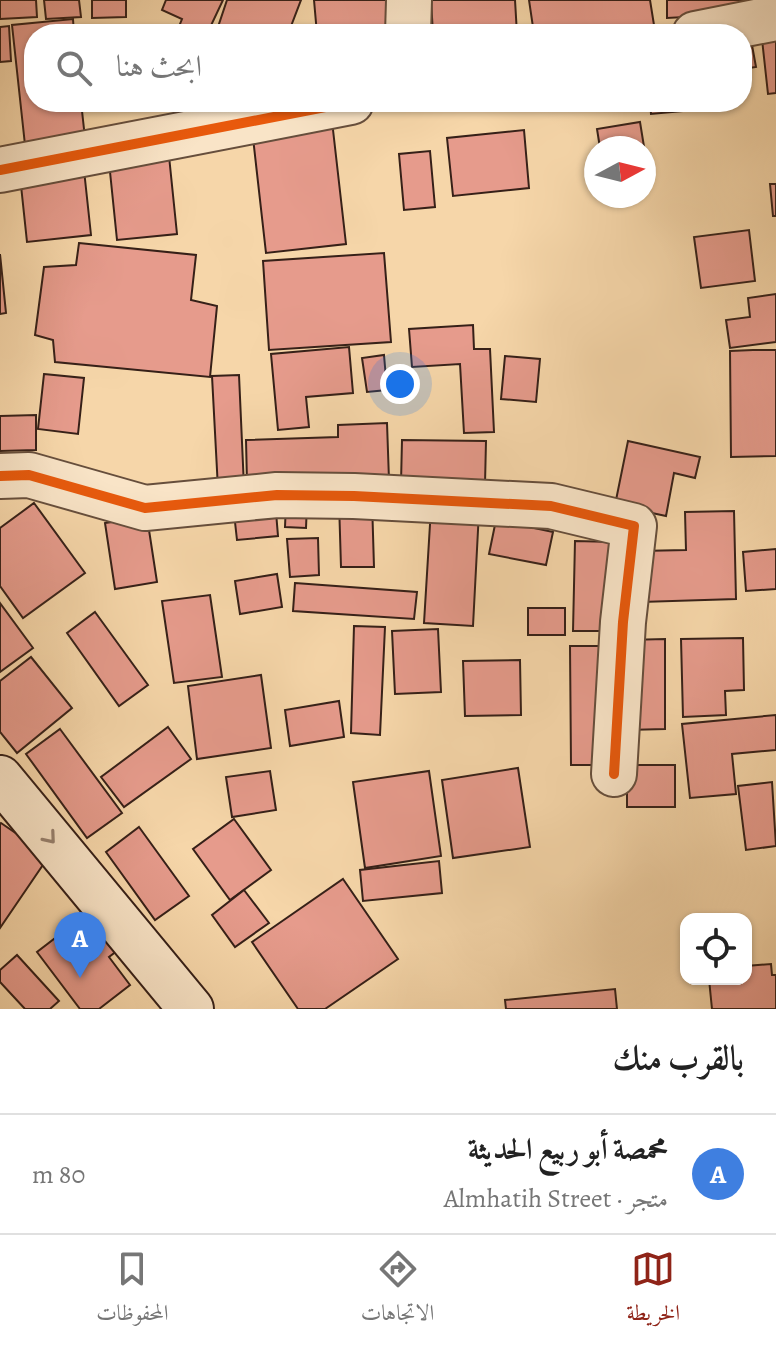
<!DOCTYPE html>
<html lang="ar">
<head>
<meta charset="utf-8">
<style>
  body { margin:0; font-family:Alegreya,Amiri,serif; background:#f6f6f6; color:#222; direction:rtl }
  .controls { position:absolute; right:24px; bottom:24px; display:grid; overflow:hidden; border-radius:16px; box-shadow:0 2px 6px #0004 }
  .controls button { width:72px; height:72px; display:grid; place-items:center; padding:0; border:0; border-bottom:2px solid #e0e0e0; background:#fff; color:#222; font:40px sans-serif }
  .compass { position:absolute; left:584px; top:136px; width:72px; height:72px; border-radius:50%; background:#fff; box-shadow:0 2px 6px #0004; rotate:83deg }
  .you { position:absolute; left:400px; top:384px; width:28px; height:28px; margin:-20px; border:6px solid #fff; border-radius:50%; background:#1a73e8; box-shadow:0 0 0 12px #1a73e833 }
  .badge { display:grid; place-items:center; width:52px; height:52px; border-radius:50%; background:#8f2418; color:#fff; font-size:26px; font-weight:700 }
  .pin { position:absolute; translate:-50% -66px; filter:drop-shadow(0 2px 4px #0008) }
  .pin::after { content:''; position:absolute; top:42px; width:28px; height:24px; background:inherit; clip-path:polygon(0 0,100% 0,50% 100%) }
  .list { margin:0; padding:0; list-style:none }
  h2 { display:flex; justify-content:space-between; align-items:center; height:104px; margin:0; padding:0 32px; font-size:34px }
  h2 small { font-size:26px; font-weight:400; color:#767676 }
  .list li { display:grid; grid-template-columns:52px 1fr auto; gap:24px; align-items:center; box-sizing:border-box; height:120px; padding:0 32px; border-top:2px solid #e0e0e0 }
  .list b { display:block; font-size:30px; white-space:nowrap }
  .list p { margin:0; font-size:26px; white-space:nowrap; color:#767676 }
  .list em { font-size:26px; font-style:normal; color:#767676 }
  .icon { flex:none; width:44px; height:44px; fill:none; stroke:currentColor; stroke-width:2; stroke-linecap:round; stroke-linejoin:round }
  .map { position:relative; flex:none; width:776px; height:1009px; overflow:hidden; direction:ltr }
  .search { position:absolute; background:#fff; box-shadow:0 2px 6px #0004; left:24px; right:24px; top:24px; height:88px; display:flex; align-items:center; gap:20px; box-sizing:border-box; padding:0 28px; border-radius:32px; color:#767676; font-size:30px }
  .sheet { height:224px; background:#fff }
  nav { display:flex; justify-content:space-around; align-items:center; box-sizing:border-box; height:112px; border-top:2px solid #e0e0e0; background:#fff; font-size:22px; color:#767676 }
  nav a { display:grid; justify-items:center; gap:4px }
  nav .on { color:#8f2418 }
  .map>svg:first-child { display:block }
  .building { fill:#e69b8c; stroke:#362018; stroke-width:2 }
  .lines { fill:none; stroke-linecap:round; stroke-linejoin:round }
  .street-casing { stroke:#664e3c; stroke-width:48 }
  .secondary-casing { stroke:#362018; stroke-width:48 }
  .street { stroke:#f9e4c7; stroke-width:44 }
  .secondary { stroke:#f9e4c7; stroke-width:44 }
  .cycleway-casing { stroke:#f9e4c7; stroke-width:15 }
  .cycleway { stroke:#e8590c; stroke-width:10 }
  .oneway { stroke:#988270 }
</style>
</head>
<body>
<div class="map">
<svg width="776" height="1009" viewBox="0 0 776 1009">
  <rect width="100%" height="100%" fill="#f6d6a9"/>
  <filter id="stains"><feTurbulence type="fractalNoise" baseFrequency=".0025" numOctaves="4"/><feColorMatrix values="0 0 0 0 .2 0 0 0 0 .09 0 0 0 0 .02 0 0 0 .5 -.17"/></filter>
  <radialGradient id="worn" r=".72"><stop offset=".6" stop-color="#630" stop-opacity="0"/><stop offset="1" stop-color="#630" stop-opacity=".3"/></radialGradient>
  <g class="building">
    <polygon points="0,0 36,0 37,17 0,19"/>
    <polygon points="44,0 79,0 81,17 46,19"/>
    <polygon points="92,0 126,0 126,17 92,18"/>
    <polygon points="166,0 223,0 207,34 176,34 182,19 162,10"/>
    <polygon points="227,0 301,0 288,34 237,34 218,27"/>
    <polygon points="314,0 394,0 397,34 317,34"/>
    <polygon points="431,0 515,0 517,34 433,34"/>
    <polygon points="529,0 650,0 654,25 591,34 534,34"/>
    <polygon points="667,0 757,0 758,13 667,18"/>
    <polygon points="73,19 74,34 34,34 34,102 81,102 85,138 25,145 12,25"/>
    <polygon points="9,26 11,61 0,62 0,27"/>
    <polygon points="749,29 756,67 742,69 742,34"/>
    <polygon points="776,29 776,93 768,94 761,30"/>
    <polygon points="579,102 637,102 579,109"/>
    <polygon points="650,102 681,102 682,111 651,114"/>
    <polygon points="332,121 346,244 266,253 252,129"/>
    <polygon points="640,122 646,159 644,159 644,148 600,148 597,129"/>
    <polygon points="524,130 529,188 453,196 447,138"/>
    <polygon points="430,151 435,207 404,210 399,154"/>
    <polygon points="169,156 177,234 117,240 109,162"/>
    <polygon points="84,170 91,235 27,242 20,176"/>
    <polygon points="770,184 776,184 776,216 773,216"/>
    <polygon points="749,230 755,281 701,288 694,237"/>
    <polygon points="79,243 196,255 191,300 217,306 210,377 55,362 53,340 35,335 44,267 76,265"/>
    <polygon points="384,253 391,342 269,350 263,261"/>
    <polygon points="0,254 6,313 0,314"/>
    <polygon points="776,294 776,342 730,348 726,320 750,317 748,298"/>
    <polygon points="473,325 474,349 490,349 494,432 464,433 460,364 412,367 409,329"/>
    <polygon points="349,347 353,393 306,397 309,427 278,430 271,354"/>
    <polygon points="753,350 776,350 776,456 731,457 730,351"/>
    <polygon points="384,355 387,390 367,392 362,358"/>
    <polygon points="505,356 540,359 536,402 501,399"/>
    <polygon points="44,374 84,378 78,434 38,429"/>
    <polygon points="239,375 244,487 218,489 212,376"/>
    <polygon points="36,415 36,450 0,451 0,416"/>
    <polygon points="387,423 389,480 247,483 246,440 338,437 338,425"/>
    <polygon points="402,440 486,441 485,484 401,483"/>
    <polygon points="628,441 700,457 695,478 674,473 666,516 615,505"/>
    <polygon points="275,500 278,536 237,540 233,504"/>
    <polygon points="372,501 374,567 341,567 339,502"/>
    <polygon points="34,503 85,573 23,618 0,586 0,528"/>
    <polygon points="286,503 307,503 306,528 285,527"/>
    <polygon points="431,508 479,511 473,626 424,623"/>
    <polygon points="734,511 736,599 641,602 640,551 686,550 685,512"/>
    <polygon points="147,517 157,582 115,589 105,523"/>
    <polygon points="496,520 553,532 546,565 489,554"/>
    <polygon points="318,538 319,575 290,577 287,539"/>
    <polygon points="575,541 614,542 612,631 573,631"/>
    <polygon points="776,549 776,589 746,591 743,552"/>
    <polygon points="277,574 282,607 240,614 235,581"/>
    <polygon points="295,583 417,592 414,619 293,611"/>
    <polygon points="210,595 222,677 174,683 162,601"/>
    <polygon points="0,603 33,648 0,672"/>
    <rect x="528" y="608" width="37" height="27"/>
    <polygon points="95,612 148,685 119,706 67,633"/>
    <polygon points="354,626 385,627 380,735 351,733"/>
    <polygon points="438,629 441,692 395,694 392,631"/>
    <polygon points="743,638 744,690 725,691 726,715 683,717 681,639"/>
    <polygon points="665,639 665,729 627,730 627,640"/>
    <polygon points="570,646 607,646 608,765 571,765"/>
    <polygon points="31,657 72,708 17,753 0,732 0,681"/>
    <polygon points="520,660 521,715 465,716 463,661"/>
    <polygon points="261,675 271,748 197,759 188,686"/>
    <polygon points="339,701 344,737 290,746 285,710"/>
    <polygon points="776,715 776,750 732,754 736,794 690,798 682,724"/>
    <polygon points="168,727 191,759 124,807 101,777"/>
    <polygon points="60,729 122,813 87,838 26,754"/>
    <rect x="627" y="765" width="48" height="42"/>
    <polygon points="518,768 530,847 453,858 442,780"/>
    <polygon points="270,771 276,810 232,817 226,777"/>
    <polygon points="429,771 441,856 365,868 353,782"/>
    <polygon points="772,782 776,846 746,850 738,786"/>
    <polygon points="234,819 271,870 230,900 193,849"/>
    <polygon points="1,823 49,856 0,928 0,824"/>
    <polygon points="139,827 189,896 155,920 106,852"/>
    <polygon points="439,861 442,893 363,901 360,870"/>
    <polygon points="343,879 398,959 325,1009 298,1009 252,942"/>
    <polygon points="244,890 269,923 235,947 212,915"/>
    <polygon points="97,906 126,944 109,957 130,985 99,1009 80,1009 37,952"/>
    <polygon points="17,955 59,1001 50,1009 25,1009 0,982 0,970"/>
    <polygon points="771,964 772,975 776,975 776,1009 712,1009 709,979 746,979 746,966"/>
    <polygon points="615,989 617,1009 506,1009 505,1000"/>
  </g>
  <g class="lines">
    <g class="street-casing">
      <g id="street">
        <polyline points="408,34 409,0"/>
        <polyline points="695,34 776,18"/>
        <polyline points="0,170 351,102"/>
        <polyline points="0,476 29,475 145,508 277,495 354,496 551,506 634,526 623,622 614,774"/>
      </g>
    </g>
    <g class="secondary-casing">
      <polyline id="secondary" points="0,778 191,1009"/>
    </g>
    <use href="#street" class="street"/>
    <use href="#secondary" class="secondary"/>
    <g class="cycleway-casing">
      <g id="cycleway">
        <polyline points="0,170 351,102"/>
        <polyline points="0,476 29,475 145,508 277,495 354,496 551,506 634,526 623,622 614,774"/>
      </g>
    </g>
    <use href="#cycleway" class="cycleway"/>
  </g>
  <defs><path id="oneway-chevron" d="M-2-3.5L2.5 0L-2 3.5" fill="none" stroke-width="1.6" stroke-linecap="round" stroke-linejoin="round" transform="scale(2)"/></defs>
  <use class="oneway" href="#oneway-chevron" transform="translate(50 838) rotate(50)"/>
  <rect width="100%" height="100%" filter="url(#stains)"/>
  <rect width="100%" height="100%" fill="url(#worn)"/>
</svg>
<div class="controls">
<button><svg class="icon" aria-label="locate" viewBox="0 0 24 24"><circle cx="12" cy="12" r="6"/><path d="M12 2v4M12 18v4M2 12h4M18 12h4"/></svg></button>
</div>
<svg class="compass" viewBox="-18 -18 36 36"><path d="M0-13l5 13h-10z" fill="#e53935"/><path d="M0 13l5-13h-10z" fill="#767676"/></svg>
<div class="you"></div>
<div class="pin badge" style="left:80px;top:978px;background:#3f7fe0">A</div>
<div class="search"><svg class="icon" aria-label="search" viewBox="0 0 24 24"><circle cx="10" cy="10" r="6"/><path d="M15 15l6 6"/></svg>ابحث هنا</div>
</div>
<section class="sheet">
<h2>بالقرب منك<small></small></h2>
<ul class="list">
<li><span class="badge" style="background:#3f7fe0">A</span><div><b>محمصة أبو ربيع الحديثة</b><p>متجر · Almhatih Street</p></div><em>80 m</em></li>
</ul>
</section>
<nav>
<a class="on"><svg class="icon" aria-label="map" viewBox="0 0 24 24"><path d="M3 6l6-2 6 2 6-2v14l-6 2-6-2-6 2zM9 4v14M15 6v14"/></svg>الخريطة</a>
<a><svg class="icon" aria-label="directions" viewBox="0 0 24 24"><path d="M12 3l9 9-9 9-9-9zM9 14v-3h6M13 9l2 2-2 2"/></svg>الاتجاهات</a>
<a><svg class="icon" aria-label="saved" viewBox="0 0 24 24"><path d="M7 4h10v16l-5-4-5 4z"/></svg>المحفوظات</a>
</nav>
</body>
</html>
